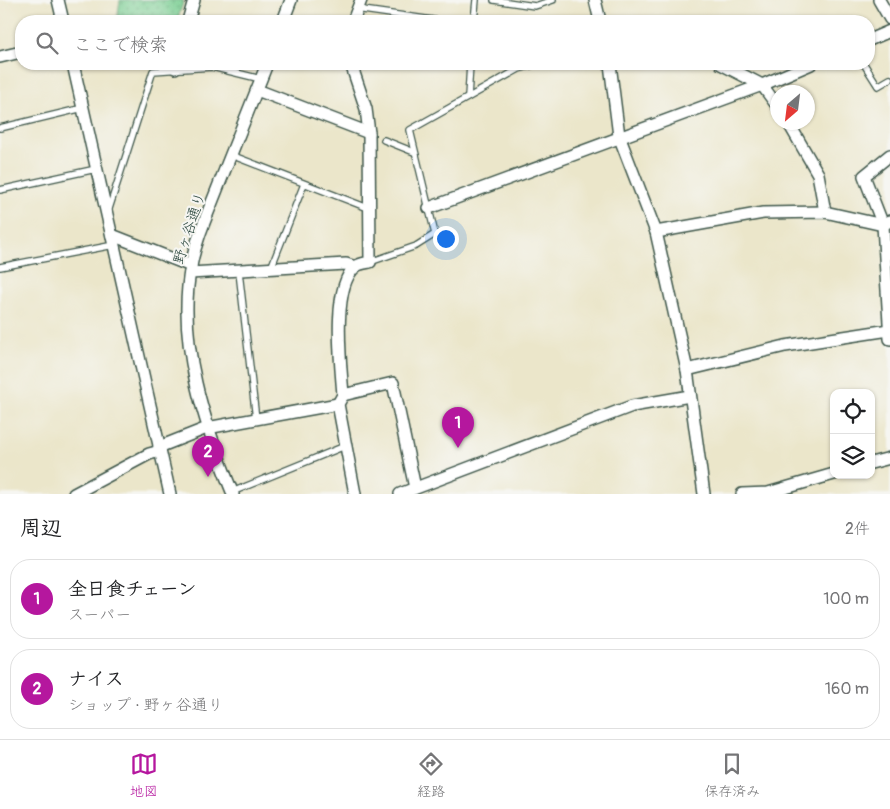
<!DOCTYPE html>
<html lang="ja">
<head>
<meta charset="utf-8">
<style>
  body { margin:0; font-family:Pangolin,"Klee One",sans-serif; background:#f6f6f6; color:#202124 }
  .controls { position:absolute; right:15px; bottom:15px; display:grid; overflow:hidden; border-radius:10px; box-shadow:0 1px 4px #0004 }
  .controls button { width:45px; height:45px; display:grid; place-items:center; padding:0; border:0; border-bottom:1px solid #e0e0e0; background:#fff; color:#202124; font:25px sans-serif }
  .compass { position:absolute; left:770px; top:85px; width:45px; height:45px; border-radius:50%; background:#fff; box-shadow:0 1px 4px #0004; rotate:208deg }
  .you { position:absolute; left:445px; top:238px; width:18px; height:18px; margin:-12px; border:4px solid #fff; border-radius:50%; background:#1a73e8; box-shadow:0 0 0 8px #1a73e833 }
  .badge { display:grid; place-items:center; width:32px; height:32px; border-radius:50%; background:#b5179e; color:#fff; font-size:16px; font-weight:700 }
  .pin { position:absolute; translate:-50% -41px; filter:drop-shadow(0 1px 2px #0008) }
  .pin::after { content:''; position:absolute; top:26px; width:18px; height:15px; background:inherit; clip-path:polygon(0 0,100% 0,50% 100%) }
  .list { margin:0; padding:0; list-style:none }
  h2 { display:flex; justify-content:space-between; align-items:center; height:65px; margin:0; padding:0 20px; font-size:21px }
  h2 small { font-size:16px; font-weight:400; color:#757577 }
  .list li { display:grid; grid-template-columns:32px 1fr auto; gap:15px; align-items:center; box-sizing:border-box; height:80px; margin:0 10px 10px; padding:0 10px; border:1px solid #e0e0e0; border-radius:20px }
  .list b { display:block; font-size:19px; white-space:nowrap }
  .list p { margin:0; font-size:16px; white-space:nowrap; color:#757577 }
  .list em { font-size:16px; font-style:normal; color:#757577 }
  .icon { flex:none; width:28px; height:28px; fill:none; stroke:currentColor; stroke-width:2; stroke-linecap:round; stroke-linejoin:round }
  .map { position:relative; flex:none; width:890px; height:494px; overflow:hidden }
  .search { position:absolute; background:#fff; box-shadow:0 1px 4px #0004; left:15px; right:15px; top:15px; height:55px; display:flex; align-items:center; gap:12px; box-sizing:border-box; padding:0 18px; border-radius:20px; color:#757577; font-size:19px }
  .sheet { height:245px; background:#fff }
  nav { display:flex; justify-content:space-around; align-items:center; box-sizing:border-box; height:70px; border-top:1px solid #e0e0e0; background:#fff; font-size:14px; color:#757577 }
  nav a { display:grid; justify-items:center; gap:2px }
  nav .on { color:#b5179e }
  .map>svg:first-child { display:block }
  .park { fill:url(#park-dots); stroke:#4c8663 }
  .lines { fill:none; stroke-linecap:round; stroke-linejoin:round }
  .service-casing { stroke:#3e564a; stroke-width:8 }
  .minor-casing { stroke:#3e564a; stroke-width:14 }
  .service { stroke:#fff; stroke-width:5.5 }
  .minor { stroke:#fff; stroke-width:11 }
  .labels { text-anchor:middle; stroke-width:4; stroke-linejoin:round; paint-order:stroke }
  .street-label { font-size:15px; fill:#1f3d34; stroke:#f6f6f2 }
</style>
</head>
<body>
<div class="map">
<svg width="890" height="494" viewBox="0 0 890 494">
  <defs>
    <pattern id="park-dots" width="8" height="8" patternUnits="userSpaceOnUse" patternTransform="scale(1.25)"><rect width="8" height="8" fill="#79ce92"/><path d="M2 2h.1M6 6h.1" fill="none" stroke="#63a878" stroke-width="1.8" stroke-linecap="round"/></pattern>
  </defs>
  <rect width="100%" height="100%" fill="#f6f6f2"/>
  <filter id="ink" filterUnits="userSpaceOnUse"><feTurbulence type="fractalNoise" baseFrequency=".02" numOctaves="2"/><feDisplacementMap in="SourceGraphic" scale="10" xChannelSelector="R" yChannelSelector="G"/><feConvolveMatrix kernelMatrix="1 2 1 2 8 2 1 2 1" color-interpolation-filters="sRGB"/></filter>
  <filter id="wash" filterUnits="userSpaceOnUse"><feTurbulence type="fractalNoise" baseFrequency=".0096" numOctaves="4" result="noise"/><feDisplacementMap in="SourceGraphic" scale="20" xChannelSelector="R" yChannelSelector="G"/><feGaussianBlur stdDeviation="1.12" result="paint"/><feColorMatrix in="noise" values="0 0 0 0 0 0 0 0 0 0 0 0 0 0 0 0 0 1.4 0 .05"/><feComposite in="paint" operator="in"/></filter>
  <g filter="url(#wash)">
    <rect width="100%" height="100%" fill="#ebe6ca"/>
    <polygon class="park" points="120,0 184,0 177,21 117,21"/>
  </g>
  <g filter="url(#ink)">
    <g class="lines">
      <g class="service-casing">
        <g id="service">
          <polyline points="494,0 535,6 553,0"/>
          <polyline points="356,9 440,21"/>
          <polyline points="474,21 476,0"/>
          <polyline points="864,64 878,86 890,79"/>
          <polyline points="468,97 470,64"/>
          <polyline points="0,128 83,108"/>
          <polyline points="384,140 414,152"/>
          <polyline points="231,155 368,208"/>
          <polyline points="0,190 96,169"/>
          <polyline points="108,212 153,71 212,67 261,79"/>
          <polyline points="370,262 416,246 435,234 410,130 519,69 537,64"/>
          <polyline points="0,267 114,245"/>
          <polyline points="271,268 304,184"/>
          <polyline points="239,272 256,419"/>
          <polyline points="232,492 345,446"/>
        </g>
      </g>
      <g class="minor-casing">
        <g id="minor">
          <polyline points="58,0 63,21"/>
          <polyline points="595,0 600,21"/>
          <polyline points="879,0 890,19"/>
          <polyline points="188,21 194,0"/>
          <polyline points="283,21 291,0"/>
          <polyline points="353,21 361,0"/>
          <polyline points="869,40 890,31"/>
          <polyline points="0,57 21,52"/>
          <polyline points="73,64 170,494"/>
          <path d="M351,64L366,109L369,133L370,262C365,263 358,264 355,267C331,288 341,366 343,395L338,404L355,494"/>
          <polyline points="610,64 619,136 656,232 687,370 704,494"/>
          <polyline points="721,64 762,85 778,107"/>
          <polyline points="175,68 176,64"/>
          <polyline points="257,90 369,133"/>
          <polyline points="788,122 818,174 825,212"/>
          <polyline points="890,155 864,176 883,225 890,339"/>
          <polyline points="429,208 762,85 811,64"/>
          <polyline points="656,232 763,213 825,212 883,225 890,221"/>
          <polyline points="112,235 191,266"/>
          <polyline points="190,273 346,264 355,267"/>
          <polyline points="687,370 785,346 889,330"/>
          <polyline points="343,395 393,383 415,488"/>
          <polyline points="159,447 207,428 338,404"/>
          <polyline points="871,463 890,458"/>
          <polyline points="74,494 149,454 160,451"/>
          <path d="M233,494C205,426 176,341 191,266C196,239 208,213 218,187C234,146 251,105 267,64"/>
          <polyline points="400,494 632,406 690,396"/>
          <polyline points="742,494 768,493 834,474"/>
        </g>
      </g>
      <use href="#service" class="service"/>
      <use href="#minor" class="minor"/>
    </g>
  </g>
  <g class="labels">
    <g class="street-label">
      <text transform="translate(189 228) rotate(-72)" y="5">野ヶ谷通り</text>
    </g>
  </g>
</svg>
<div class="controls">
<button><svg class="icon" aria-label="locate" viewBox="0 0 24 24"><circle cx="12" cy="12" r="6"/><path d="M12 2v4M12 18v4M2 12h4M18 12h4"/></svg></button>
<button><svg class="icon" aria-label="layers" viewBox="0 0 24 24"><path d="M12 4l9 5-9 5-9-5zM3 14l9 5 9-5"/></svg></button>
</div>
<svg class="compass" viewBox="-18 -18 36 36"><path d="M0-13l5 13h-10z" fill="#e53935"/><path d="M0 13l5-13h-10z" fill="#757577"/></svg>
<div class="you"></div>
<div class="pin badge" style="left:458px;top:448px">1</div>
<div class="pin badge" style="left:208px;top:477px">2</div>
<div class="search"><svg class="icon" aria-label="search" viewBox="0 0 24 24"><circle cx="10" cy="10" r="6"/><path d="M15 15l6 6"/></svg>ここで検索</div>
</div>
<section class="sheet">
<h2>周辺<small>2件</small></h2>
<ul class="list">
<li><span class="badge">1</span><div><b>全日食チェーン</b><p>スーパー</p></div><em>100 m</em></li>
<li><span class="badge">2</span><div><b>ナイス</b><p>ショップ · 野ヶ谷通り</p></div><em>160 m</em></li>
</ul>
</section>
<nav>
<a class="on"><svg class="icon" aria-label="map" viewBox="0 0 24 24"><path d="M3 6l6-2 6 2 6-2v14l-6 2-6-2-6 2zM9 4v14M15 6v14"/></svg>地図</a>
<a><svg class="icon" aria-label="directions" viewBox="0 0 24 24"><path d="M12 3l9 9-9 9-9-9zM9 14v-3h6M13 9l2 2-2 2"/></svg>経路</a>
<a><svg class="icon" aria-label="saved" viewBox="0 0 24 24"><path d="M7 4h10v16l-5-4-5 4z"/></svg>保存済み</a>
</nav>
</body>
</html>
